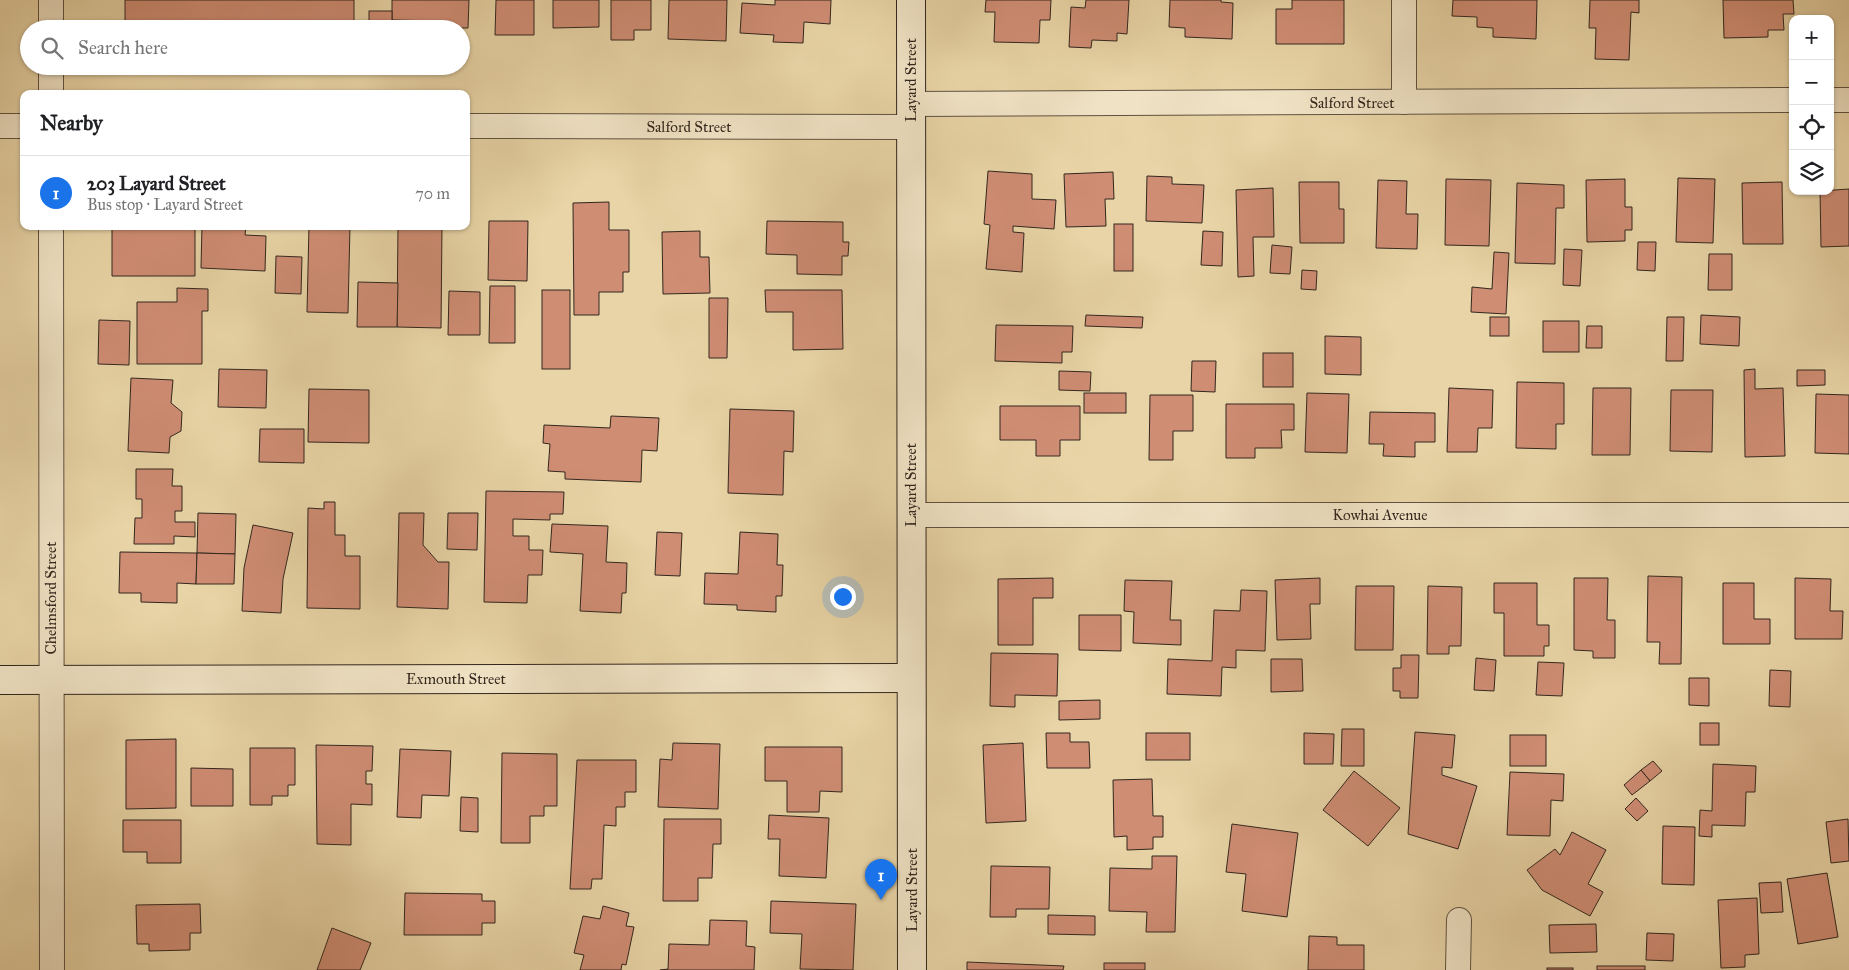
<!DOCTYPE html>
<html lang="en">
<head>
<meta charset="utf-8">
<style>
  body { margin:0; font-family:"IM FELL Great Primer",serif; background:#f6f6f6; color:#202124 }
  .controls { position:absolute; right:15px; top:15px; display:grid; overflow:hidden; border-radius:10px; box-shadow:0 1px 4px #0004 }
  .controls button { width:45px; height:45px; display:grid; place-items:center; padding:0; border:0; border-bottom:1px solid #e0e0e0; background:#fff; color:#202124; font:25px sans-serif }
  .you { position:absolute; left:842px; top:596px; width:18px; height:18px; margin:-12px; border:4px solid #fff; border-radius:50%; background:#1a73e8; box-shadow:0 0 0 8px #1a73e833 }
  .badge { display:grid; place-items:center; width:32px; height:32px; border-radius:50%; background:#1a73e8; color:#fff; font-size:16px; font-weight:700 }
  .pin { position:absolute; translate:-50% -41px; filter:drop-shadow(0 1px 2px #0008) }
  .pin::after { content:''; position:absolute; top:26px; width:18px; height:15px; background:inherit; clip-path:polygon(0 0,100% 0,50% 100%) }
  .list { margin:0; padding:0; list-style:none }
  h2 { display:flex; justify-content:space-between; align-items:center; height:65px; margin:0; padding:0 20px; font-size:21px }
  h2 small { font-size:16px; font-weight:400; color:#757577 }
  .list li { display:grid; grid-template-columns:32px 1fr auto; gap:15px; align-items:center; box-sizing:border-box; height:75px; padding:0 20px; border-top:1px solid #e0e0e0 }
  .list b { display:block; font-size:19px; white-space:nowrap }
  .list p { margin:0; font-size:16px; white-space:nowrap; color:#757577 }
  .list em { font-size:16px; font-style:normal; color:#757577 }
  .icon { flex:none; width:28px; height:28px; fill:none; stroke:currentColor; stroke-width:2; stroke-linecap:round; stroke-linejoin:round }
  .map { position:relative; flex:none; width:1849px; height:970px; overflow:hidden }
  .search { position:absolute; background:#fff; box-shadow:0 1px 4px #0004; left:20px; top:20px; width:450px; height:55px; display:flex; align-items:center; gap:12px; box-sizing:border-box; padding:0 18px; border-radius:28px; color:#757577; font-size:19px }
  .panel { position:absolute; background:#fff; box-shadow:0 1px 4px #0004; left:20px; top:90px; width:450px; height:140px; border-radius:10px }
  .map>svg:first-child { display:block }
  .building { fill:#cf8d74; stroke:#32271e }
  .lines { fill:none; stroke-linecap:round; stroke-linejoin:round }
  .street-casing { stroke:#605240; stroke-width:26 }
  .secondary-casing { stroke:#32271e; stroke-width:30 }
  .street { stroke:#f0e3c5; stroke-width:24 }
  .secondary { stroke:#f0e3c5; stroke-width:28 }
  .labels { text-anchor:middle; stroke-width:4.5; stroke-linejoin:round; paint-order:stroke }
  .street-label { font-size:15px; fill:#32271e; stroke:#f0e3c5 }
</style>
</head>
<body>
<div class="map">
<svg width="1849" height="970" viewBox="0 0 1849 970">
  <rect width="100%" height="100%" fill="#e8d4a6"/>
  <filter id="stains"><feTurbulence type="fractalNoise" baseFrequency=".004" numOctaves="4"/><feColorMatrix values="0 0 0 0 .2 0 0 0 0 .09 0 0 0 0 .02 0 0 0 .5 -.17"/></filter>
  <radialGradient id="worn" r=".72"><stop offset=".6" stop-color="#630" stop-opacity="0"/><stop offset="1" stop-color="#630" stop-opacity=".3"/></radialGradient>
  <g class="building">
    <rect x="125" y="0" width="229" height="29"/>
    <polygon points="392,0 469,0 468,28 441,28 441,21 392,20"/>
    <polygon points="496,0 534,0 534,35 495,35"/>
    <polygon points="553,0 599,0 599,27 553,28"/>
    <polygon points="611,0 651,0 651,30 634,30 634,40 611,40"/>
    <polygon points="669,0 727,0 726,41 668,39"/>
    <polygon points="775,0 831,0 830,24 804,22 803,43 773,42 774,35 740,33 742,3 775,5"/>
    <polygon points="986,0 1051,0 1050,20 1040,20 1039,43 994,42 995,12 985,12"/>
    <polygon points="1086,0 1129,0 1127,34 1117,33 1117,41 1092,40 1091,48 1069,47 1071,7 1085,8"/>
    <polygon points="1170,0 1221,0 1221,2 1233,3 1232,39 1185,37 1185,28 1169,27"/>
    <polygon points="1292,0 1344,0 1344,44 1276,44 1276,9 1292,9"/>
    <polygon points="1453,0 1537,0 1536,39 1493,37 1493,28 1477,27 1477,17 1452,16"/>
    <polygon points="1590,0 1639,0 1639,13 1631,12 1629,60 1595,59 1596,28 1589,28"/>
    <polygon points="1723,0 1793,0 1794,14 1783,14 1784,30 1768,30 1768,37 1724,38"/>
    <rect x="369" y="11" width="23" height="18"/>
    <polygon points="194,66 353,66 353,69"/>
    <polygon points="988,171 1032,174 1032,199 1056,200 1054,229 1013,226 1013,232 1024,233 1022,272 986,269 990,225 984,224"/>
    <polygon points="1113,172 1114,199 1105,199 1106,226 1066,227 1064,174"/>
    <polygon points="1147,176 1172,177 1172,184 1204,185 1202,223 1146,221"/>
    <polygon points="1678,178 1715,179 1713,243 1676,242"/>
    <polygon points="1446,179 1491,180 1489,246 1445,245"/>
    <polygon points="1625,179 1625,207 1632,207 1632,230 1625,230 1625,241 1587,242 1586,180"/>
    <polygon points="1378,180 1407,181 1406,214 1418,214 1417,249 1376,248"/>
    <polygon points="1299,182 1339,182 1339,209 1344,209 1344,243 1300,243"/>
    <polygon points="1782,182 1783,244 1743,244 1742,183"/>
    <polygon points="1517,183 1564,185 1564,208 1556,208 1555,264 1515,263"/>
    <polygon points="1273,188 1274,237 1253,237 1254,276 1238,277 1236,190"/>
    <polygon points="1849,189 1849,246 1821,247 1820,191"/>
    <polygon points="609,202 609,230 629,230 629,272 623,272 623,292 599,292 599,315 574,315 573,203"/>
    <polygon points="489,221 528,221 527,281 488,280"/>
    <polygon points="767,221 843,222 843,242 849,242 848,256 842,256 842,275 797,274 797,255 766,254"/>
    <rect x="1114" y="224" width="19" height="47"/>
    <polygon points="143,226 195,228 195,276 112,276 112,227"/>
    <polygon points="202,226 246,226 245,235 266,236 265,271 201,268"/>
    <polygon points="309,226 350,226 348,313 307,312"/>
    <polygon points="398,226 442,226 441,328 397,327"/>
    <polygon points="700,231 700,257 709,257 710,293 663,294 662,232"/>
    <polygon points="1203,231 1223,232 1222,266 1201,265"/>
    <polygon points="1638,242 1656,242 1655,271 1637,270"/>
    <polygon points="1272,245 1292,247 1290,274 1270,273"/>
    <polygon points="1564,249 1582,250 1580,286 1563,285"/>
    <polygon points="1494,252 1509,253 1506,314 1471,312 1472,287 1492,289"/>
    <polygon points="1709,254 1732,254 1732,290 1708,290"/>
    <polygon points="276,256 302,257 301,294 275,293"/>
    <polygon points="1302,270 1317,271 1316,290 1301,289"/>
    <polygon points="358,282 398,283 397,327 357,327"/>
    <polygon points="490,286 515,286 515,343 489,343"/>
    <polygon points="177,288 208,289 208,311 202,311 202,364 137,364 137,302 177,302"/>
    <rect x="542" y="290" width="28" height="79"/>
    <polygon points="765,290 842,290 843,349 793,350 793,312 766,312"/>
    <polygon points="449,291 480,292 480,335 448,335"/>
    <polygon points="709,298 728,298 727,358 709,358"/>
    <polygon points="1086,315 1143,317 1142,328 1085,326"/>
    <polygon points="1701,315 1740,317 1739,346 1700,344"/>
    <rect x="1490" y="317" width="19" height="19"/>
    <polygon points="1667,317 1684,317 1683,361 1666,361"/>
    <polygon points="99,320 130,321 129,365 98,364"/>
    <rect x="1543" y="321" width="36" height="31"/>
    <polygon points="996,325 1073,326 1072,352 1062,352 1062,363 995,361"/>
    <polygon points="1587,326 1602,326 1602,348 1586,348"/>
    <polygon points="1325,336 1361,337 1361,375 1325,374"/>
    <rect x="1263" y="353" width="30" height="34"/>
    <polygon points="1192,361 1216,361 1215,392 1191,391"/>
    <polygon points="219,369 267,370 266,408 218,407"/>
    <polygon points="1755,369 1755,389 1783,388 1785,456 1745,457 1744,370"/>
    <polygon points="1797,370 1825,370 1825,385 1797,386"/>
    <polygon points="1059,371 1091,372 1090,391 1059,390"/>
    <polygon points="131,378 173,380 171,403 182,412 181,431 170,437 169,453 128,451"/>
    <polygon points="1517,382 1564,383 1564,424 1556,424 1556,449 1516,448"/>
    <polygon points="1449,388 1493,390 1492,428 1478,428 1477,452 1447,452"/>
    <polygon points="1593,388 1631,388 1630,455 1592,455"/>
    <polygon points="309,389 369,390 369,443 308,442"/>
    <polygon points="1671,390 1713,390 1712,452 1670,451"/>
    <rect x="1084" y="393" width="42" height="20"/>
    <polygon points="1307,393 1349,394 1347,453 1305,452"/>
    <polygon points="1816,394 1849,395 1849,454 1815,453"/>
    <polygon points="1150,395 1193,395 1193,431 1173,431 1173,460 1149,460"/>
    <polygon points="1226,404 1294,404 1294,430 1281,430 1282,448 1255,448 1255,458 1226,458"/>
    <polygon points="1000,406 1080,406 1080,440 1060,440 1060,456 1036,456 1036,440 1000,440"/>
    <polygon points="730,409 794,411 793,452 784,451 783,495 728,493"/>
    <polygon points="1370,412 1435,413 1435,442 1415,442 1415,457 1383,456 1384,444 1369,444"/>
    <polygon points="611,416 659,418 657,451 642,450 641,482 565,479 565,472 548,471 550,444 543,443 544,425 610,428"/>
    <polygon points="260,429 304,429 304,463 259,462"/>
    <polygon points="136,469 173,469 172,486 182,486 182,511 175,511 175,522 195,522 195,537 174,536 174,544 134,544 135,518 142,518 142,499 136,499"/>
    <polygon points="486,491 564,492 563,514 550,514 550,520 513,519 513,536 529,536 529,550 543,550 542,575 528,575 527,603 484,602"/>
    <polygon points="324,502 335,502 335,535 345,535 345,556 360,556 360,609 307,608 308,508 324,509"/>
    <polygon points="198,513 236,514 235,554 197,553"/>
    <polygon points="399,513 424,513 423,545 438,562 449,562 448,609 397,607"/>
    <polygon points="448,513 478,513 477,550 447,549"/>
    <polygon points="552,524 608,526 606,562 627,563 626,593 622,593 621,613 580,611 583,554 550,552"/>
    <polygon points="253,525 293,533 283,579 281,613 242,611 244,568"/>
    <polygon points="657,532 682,533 680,576 655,575"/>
    <polygon points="740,532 778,534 777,565 783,565 782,596 776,596 776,612 737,610 737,605 704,604 705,573 738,574"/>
    <polygon points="120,552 197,553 196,584 177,583 177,603 141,602 141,593 119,593"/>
    <polygon points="197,553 235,554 234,584 196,584"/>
    <polygon points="1648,576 1682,577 1681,664 1659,664 1660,642 1647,642"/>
    <polygon points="1053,578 1053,598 1033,598 1033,645 998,645 998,579"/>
    <polygon points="1320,578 1320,604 1310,604 1311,639 1277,640 1275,580"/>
    <polygon points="1574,578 1608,578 1607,620 1615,620 1615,658 1593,658 1593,651 1574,650"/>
    <polygon points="1795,578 1831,579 1830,611 1843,611 1842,639 1795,639"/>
    <polygon points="1125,580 1172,581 1170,620 1181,620 1181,645 1133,643 1134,612 1124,611"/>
    <polygon points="1494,583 1537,583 1537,625 1549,625 1549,646 1544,646 1544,656 1504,656 1504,613 1494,613"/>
    <polygon points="1723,583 1754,583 1754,619 1770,619 1770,644 1723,644"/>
    <polygon points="1356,586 1394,586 1393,650 1355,650"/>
    <polygon points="1428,586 1462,587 1461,646 1449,646 1449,654 1427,654"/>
    <polygon points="1241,590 1267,591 1265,651 1236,650 1236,668 1222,667 1221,696 1167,694 1168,659 1212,661 1214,610 1240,611"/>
    <polygon points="1079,615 1121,615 1121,651 1079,650"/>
    <polygon points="991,653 1058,654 1057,696 1015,695 1015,707 990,706"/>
    <polygon points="1401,655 1419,655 1418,698 1400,698 1400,691 1393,691 1393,668 1401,668"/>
    <polygon points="1476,658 1496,660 1494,691 1474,690"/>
    <polygon points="1271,659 1302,659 1303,691 1271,692"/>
    <polygon points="1538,662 1564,663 1562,696 1536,695"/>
    <polygon points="1770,670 1791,671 1790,707 1769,706"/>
    <polygon points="1689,678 1709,678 1709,706 1689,705"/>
    <polygon points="1100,700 1100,719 1059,720 1059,701"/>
    <rect x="1700" y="723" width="19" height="22"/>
    <polygon points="1342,729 1364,729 1364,766 1341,766"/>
    <polygon points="1415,732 1455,735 1452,768 1442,767 1442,775 1477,786 1458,849 1408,834"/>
    <polygon points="1046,733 1070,733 1070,742 1089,742 1090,768 1047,768"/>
    <rect x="1146" y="733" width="44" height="27"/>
    <polygon points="1304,733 1334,734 1333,764 1304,764"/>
    <rect x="1510" y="735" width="36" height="31"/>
    <polygon points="176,739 176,808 126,809 126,740"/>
    <polygon points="673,743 720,744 718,809 658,807 660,759 672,760"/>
    <polygon points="1023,743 1026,821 986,823 983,745"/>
    <polygon points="316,745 373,746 372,771 366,771 366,784 372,784 372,805 351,804 351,845 317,844"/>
    <polygon points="765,747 842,747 842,792 820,791 819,812 787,812 787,781 765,781"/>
    <polygon points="250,748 295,748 295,785 288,785 288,796 272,796 272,805 250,805"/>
    <polygon points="400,749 451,751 449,796 422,795 421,818 397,817"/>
    <polygon points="502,753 557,754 557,806 544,806 544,816 530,816 530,843 501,843"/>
    <polygon points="577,760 636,760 636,792 625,792 625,807 616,807 616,826 604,825 602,879 592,879 591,889 570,889"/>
    <polygon points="1653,761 1662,771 1650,781 1641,770"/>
    <polygon points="1713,764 1756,766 1755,792 1746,792 1745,826 1712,825 1712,837 1699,836 1700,810 1712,811"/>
    <polygon points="191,768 233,769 233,806 191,806"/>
    <polygon points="1641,770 1650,781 1632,795 1624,785"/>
    <polygon points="1354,771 1400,808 1368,846 1323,810"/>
    <polygon points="1510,772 1564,774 1563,801 1551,800 1550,836 1507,835"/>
    <polygon points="1152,779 1153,816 1163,816 1163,837 1153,837 1153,849 1127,850 1127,836 1114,837 1113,780"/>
    <polygon points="461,797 478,798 478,832 460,831"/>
    <polygon points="1636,798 1648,811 1637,821 1625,809"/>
    <polygon points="769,815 829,818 826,878 779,876 780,839 768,839"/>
    <polygon points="664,819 721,819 721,844 713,844 712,878 698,878 698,901 663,901"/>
    <polygon points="1848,819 1849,861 1831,863 1826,822"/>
    <polygon points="123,820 181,820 181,863 147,863 147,852 123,852"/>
    <polygon points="1232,824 1298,833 1287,917 1242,911 1246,874 1226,872"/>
    <polygon points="1663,826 1695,827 1694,885 1662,884"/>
    <polygon points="1572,832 1606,850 1588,884 1603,892 1590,916 1542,890 1527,870 1555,849 1560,855"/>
    <polygon points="1152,856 1177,856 1175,932 1146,932 1147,912 1109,911 1110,868 1152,869"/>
    <polygon points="991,866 1050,867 1049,909 1016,909 1016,917 990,917"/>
    <polygon points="1827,873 1838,937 1798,944 1787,879"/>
    <polygon points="1781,882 1783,912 1761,913 1759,883"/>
    <polygon points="405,893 482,894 482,901 495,901 495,923 482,923 482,935 404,935"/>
    <polygon points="1757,898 1759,954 1745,955 1745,967 1721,968 1718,900"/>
    <polygon points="771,901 856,904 853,970 800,969 802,934 770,933"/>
    <polygon points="200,904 201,933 190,933 190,950 149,951 149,944 137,944 136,905"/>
    <polygon points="603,906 629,913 626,926 634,927 626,965 622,964 621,970 580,970 584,955 574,953 583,916 600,919"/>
    <polygon points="1048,915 1095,916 1095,935 1048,934"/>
    <polygon points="710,920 747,921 746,946 755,947 754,970 660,970 668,969 669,944 709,945"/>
    <polygon points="1596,924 1597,952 1550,953 1549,925"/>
    <polygon points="332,928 371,943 360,970 317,970"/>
    <polygon points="1647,933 1674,934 1673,961 1646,960"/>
    <polygon points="1309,936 1337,937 1337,945 1364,945 1364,970 1308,970"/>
    <polygon points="967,962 1064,966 1063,970 967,970"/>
    <rect x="1104" y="963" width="41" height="7"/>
    <rect x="1597" y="966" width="48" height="4"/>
    <rect x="1547" y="968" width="26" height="2"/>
  </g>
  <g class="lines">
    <g class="street-casing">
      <g id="street">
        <polyline points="51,0 51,29"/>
        <polyline points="51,66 51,94"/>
        <polyline points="1830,100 1849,100"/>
        <polyline points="1404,102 1404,0"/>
        <polyline points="911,104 1793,100"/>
        <polyline points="0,126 24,126"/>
        <polyline points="466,126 911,127"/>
        <polyline points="51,226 52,970"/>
        <polyline points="911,515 1849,515"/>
        <polyline points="1458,970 1459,920"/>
      </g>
    </g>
    <g class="secondary-casing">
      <g id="secondary">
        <polyline points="911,0 912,970"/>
        <polyline points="0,680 911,678"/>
      </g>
    </g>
    <use href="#street" class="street"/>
    <use href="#secondary" class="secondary"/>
  </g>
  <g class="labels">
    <g class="street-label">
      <text transform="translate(911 80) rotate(-90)" y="5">Layard Street</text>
      <text x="1352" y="108">Salford Street</text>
      <text x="689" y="132">Salford Street</text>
      <text transform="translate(911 485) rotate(-90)" y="5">Layard Street</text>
      <text x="1380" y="520">Kowhai Avenue</text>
      <text transform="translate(51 598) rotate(-90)" y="5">Chelmsford Street</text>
      <text x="456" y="684">Exmouth Street</text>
      <text transform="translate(912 890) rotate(-90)" y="5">Layard Street</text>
    </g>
  </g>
  <rect width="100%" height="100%" filter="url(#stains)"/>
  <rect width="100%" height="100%" fill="url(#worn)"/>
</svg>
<div class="controls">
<button>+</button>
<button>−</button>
<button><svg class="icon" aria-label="locate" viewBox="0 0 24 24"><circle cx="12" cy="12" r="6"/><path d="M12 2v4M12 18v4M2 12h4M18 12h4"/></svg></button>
<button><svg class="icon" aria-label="layers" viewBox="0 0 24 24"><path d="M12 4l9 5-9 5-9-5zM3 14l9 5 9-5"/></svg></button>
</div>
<div class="you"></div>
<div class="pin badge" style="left:881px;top:900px">1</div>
<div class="search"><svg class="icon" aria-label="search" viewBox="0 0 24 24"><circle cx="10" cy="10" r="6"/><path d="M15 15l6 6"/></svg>Search here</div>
<section class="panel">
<h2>Nearby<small></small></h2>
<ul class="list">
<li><span class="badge">1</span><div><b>203 Layard Street</b><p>Bus stop · Layard Street</p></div><em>70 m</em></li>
</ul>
</section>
</div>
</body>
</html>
